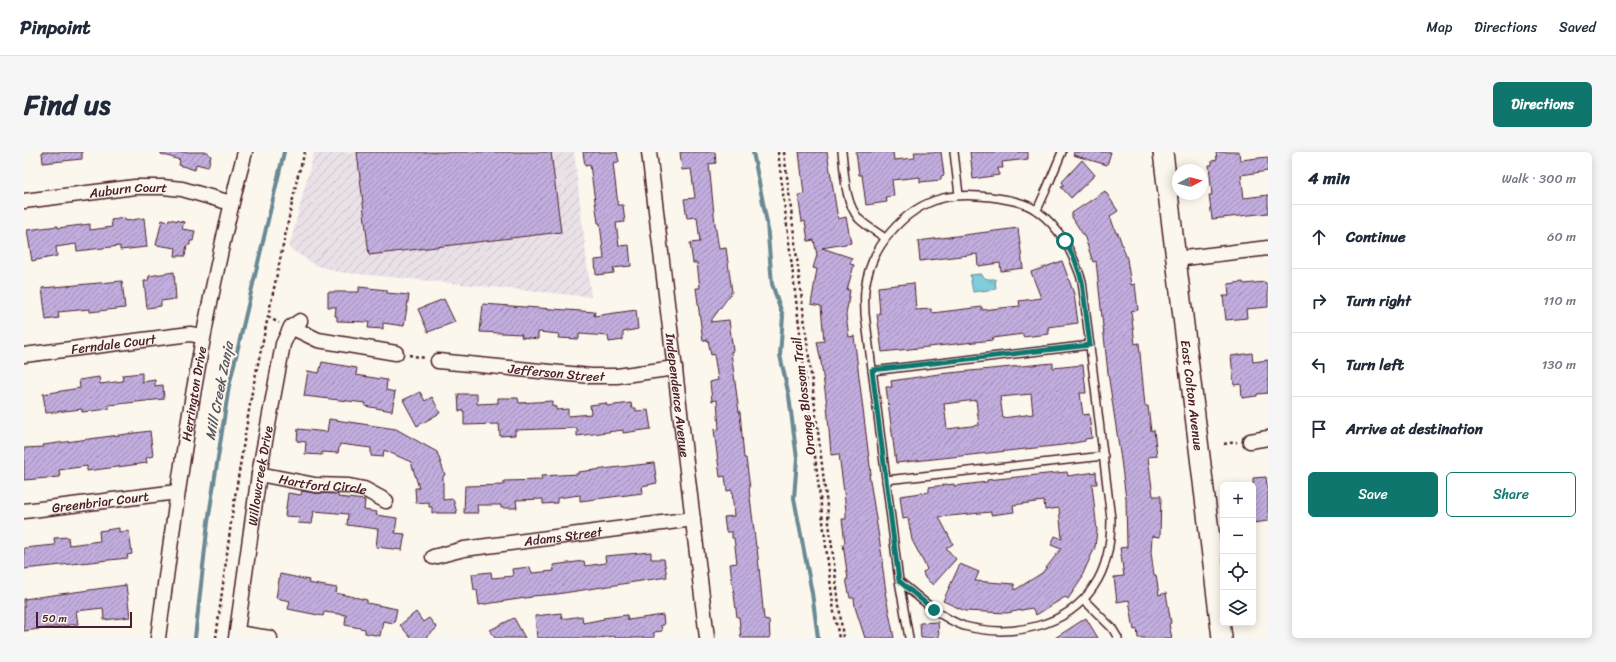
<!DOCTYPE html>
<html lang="en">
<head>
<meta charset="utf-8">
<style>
  body { margin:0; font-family:Sriracha,sans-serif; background:#f6f6f7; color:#1f2937 }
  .controls { position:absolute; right:12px; bottom:12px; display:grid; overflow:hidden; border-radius:6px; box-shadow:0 2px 10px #0003 }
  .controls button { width:36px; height:36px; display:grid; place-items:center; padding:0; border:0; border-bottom:1px solid #e0e1e3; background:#fff; color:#1f2937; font:20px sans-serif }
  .compass { position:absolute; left:1148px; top:12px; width:36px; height:36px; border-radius:50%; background:#fff; box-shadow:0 2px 10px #0003; rotate:83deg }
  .scale { position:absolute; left:12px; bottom:10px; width:96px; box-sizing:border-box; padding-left:4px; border:2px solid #4a1f2b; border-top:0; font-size:11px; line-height:14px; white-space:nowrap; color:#4a1f2b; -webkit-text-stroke:3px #fbf7ec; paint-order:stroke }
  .stop { position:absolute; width:12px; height:12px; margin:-9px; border:3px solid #0f766e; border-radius:50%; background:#fff }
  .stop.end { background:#0f766e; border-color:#fff; box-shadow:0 1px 4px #0008 }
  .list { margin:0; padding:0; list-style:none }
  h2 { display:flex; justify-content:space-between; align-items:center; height:52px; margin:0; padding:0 16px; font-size:17px }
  h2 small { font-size:13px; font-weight:400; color:#747a83 }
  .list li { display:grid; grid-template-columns:26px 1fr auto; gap:12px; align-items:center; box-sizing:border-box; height:64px; padding:0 16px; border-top:1px solid #e0e1e3 }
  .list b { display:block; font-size:15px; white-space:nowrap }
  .list em { font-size:13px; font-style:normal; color:#747a83 }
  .actions { display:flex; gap:8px; padding:12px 16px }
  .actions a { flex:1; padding:9px 0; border:1px solid #0f766e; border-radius:6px; text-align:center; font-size:14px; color:#0f766e }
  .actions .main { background:#0f766e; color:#fff }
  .icon { flex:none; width:22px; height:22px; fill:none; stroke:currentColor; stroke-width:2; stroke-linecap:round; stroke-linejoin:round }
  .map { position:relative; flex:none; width:1244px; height:486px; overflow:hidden; border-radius:6px }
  header { display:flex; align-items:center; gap:24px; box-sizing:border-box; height:56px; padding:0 20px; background:#fff; border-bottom:1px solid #e0e1e3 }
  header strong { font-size:19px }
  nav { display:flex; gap:22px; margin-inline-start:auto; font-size:14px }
  .intro { display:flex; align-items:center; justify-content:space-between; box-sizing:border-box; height:96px; padding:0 24px }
  h1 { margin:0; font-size:28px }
  .button { padding:10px 18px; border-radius:6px; background:#0f766e; color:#fff; font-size:14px; font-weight:700 }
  main { display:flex; gap:24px; padding:0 24px }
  aside { flex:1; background:#fff; border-radius:6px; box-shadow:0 2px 10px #0003 }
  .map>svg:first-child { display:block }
  .industrial { fill:url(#industrial-furrows) }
  .water { fill:url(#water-ripples); stroke:#6a8994 }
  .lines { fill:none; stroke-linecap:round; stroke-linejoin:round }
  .stream { stroke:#6a8994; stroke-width:4 }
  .building { fill:url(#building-hatch); stroke:#4a1f2b; fill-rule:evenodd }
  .lane-casing { stroke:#4a1f2b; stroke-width:10 }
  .street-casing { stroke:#4a1f2b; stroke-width:17 }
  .secondary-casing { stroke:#4a1f2b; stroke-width:22 }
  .path { stroke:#4a1f2b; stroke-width:2.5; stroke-dasharray:3 3; stroke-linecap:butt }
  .lane { stroke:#fbf7ec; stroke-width:7 }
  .street { stroke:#fbf7ec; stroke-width:14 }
  .secondary { stroke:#fbf7ec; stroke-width:19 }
  .route { stroke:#0f766e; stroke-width:5 }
  .labels { text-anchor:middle; stroke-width:4; stroke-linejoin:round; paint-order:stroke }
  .street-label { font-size:13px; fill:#4a1f2b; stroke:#fbf7ec }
  .water-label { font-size:14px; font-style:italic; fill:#5a5460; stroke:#fbf7ec }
</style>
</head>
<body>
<header>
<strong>Pinpoint</strong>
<nav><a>Map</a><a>Directions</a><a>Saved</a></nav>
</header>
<div class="intro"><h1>Find us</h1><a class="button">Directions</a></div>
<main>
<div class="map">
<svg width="1244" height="486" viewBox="0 0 1244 486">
  <defs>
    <pattern id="industrial-furrows" width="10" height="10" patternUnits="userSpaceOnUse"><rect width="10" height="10" fill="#eae1e8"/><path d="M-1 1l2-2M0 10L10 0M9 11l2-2" fill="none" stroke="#cac1c7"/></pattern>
    <pattern id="water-ripples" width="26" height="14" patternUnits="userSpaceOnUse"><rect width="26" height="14" fill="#7fcfda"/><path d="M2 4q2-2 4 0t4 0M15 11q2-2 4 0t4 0" fill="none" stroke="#6fb1bb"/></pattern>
    <pattern id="building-hatch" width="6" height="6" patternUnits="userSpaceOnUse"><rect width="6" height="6" fill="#c1aede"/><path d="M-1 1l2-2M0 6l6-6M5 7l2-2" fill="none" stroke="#9f8db4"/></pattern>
  </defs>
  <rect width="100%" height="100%" fill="#fbf7ec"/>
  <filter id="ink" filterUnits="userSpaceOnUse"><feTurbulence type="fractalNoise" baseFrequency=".025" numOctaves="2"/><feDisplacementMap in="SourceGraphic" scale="8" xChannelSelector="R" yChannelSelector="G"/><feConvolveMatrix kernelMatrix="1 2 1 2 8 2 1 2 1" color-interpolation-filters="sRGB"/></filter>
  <g filter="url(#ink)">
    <polygon class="industrial" points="290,0 550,0 567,145 314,120 291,113 265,96"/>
    <path class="water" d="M957,122C961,128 965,127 971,127L972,137L949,140L946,123Z"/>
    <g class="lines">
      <g class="stream">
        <polyline points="729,0 743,71 748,132 759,164 756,203 765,244 773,307 770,346 788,441 794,486"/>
        <polyline points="171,486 184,370 205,234 260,0"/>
      </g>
    </g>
    <g class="building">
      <polygon points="18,0 58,0 58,7 19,11"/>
      <polygon points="137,0 184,0 184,2 187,4 184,15 172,12 171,18 155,13 156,8 137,2"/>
      <polygon points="333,0 527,0 537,80 345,103"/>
      <polygon points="559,0 593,0 595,10 589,11 594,53 599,53 601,70 592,71 595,94 605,93 607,114 589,116 590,121 572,123 571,108 580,107 576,71 574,71 566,13 561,14"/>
      <polygon points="656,0 691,0 692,11 685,12 691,72 695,97 702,96 708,140 686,170 705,168 709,199 707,200 715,260 716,260 720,306 722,306 726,336 725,337 732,395 733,395 740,467 745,468 746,486 717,486 715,465 713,465 706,412 713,411 710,386 708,386 708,380 702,380 700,365 710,364 708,338 703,339 701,324 696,325 690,278 695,277 693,248 688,249 686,230 694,228 690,202 687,203 684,188 679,189 672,136 676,136 673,111 669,111 666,91 676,90 673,65 663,66 660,47 671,46 667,17 658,18"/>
      <polygon points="775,0 803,0 814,67 822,65 827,91 798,96 828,106 826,112 830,113 823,138 826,138 822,163 825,185 830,184 844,298 847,322 845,322 859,411 858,411 862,440 861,440 870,486 841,486 831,455 830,446 826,446 822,427 824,427 819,392 821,391 818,367 822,367 822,360 820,340 815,302 807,303 803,253 797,210 793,190 800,189 797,154 787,152 793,117 789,116 793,103 790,88 784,89 781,69 778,70 774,43 780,42"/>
      <polygon points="832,0 869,0 870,8 891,6 890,0 917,0 920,23 917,24 917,28 896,30 896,25 868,28 870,44 862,45 863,50 842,53 838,23 835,23"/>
      <polygon points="946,0 1004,0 1004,7 978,10 979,16 974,16 975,23 949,27"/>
      <polygon points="1050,0 1087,0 1083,13 1049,3"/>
      <polygon points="1192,0 1215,0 1216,8 1244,5 1244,19 1217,23 1220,46 1244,43 1244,61 1188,67 1185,43 1188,43 1185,13 1188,13 1188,9 1193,8"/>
      <polygon points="1058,8 1071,23 1047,46 1037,35 1040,33 1038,30"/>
      <polygon points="1081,39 1094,59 1086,64 1092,81 1094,81 1103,107 1107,133 1111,132 1114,158 1107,159 1111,192 1115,191 1121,254 1124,254 1127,279 1130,278 1133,304 1124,305 1129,344 1137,344 1136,385 1128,384 1127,400 1130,423 1132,423 1135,443 1142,441 1147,471 1145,472 1148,486 1114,486 1113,477 1110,478 1105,448 1093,450 1090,425 1100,424 1096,396 1103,395 1102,347 1097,308 1084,221 1072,109 1069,110 1061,86 1048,65 1048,61"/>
      <polygon points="101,66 102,69 120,66 123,95 96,98 96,94 53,99 52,92 32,95 33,104 8,109 3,78 34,74 34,76 66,72 66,78 88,75 87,68"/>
      <polygon points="145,67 160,70 158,77 171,79 169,89 166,89 166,93 163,93 161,104 151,104 152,96 132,93 138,68 144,70"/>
      <polygon points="994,76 999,116 977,119 976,111 954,114 953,102 896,109 894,89"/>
      <polygon points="1038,109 1050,142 1054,171 1024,175 1025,182 999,185 999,182 968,186 969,188 858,200 853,162 856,162 854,135 890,131 892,158 907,157 908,161 958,155 958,158 996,154 995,149 1017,146 1007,120"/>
      <polygon points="150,120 152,147 137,149 137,154 123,156 120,129 124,129 125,124"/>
      <polygon points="98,129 101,156 66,160 66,157 34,160 35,166 22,168 18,136"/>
      <polygon points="1219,130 1220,132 1241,130 1242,132 1244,132 1244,155 1222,157 1223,166 1202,168 1199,144 1205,144 1204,132"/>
      <polygon points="335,135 363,138 363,141 385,143 380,174 359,171 359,177 344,176 345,170 313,169 313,164 311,164 312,155 304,155 304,140 335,140"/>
      <polygon points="420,147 431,170 404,180 394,157"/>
      <polygon points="459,152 571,160 570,164 612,158 614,177 599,180 599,188 585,190 584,184 555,182 555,187 534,186 535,182 514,180 514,187 497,185 498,182 456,180"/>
      <polygon points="1228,201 1229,210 1244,208 1244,241 1233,242 1233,244 1218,246 1217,232 1210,233 1207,204"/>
      <polygon points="298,210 333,216 332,223 363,228 362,238 371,240 368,259 341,254 342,251 280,244 284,219 295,221"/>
      <path d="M1029,211V216L1059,213L1062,241H1056L1059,263L1065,262L1068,286L1061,287V289L1039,293L872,311L862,235H868L867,229L915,222ZM1007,242L1009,262L979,266L976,245ZM952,248L955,273L923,277L920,252Z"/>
      <polygon points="118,221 118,230 131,228 131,234 139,233 140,247 85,253 85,257 58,260 58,257 22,261 19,242 56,236 55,228 75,225 76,232 99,229 98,223"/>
      <polygon points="396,240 401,249 408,245 416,261 393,274 379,248"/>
      <polygon points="434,242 453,242 453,252 474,251 474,246 494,246 495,251 528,249 528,254 532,255 532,258 544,257 544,264 567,262 566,253 582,251 583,254 607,251 608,256 612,256 612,259 624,258 627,277 599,281 599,278 553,284 553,276 491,278 491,283 476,284 475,272 440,273 440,259 435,259"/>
      <polygon points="305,267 372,277 413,300 421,323 419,324 419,348 429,347 433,361 408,361 408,355 405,355 405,350 392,351 391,336 395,336 387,310 360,298 359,305 347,304 347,296 316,292 314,301 298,300 298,303 281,302 282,290 273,289 274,277 303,280"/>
      <polygon points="126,279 129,304 122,306 123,311 63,319 63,314 35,318 36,325 0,328 0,296 20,295 19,293"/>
      <polygon points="630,311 633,331 618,334 619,341 556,349 556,343 533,346 533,351 519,352 519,347 492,348 493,356 477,356 477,353 453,353 454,361 440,361 441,334 480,333 480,329 518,328 517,324 554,322 554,320"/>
      <polygon points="1043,320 1044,324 1072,320 1073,332 1068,332 1073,379 1071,395 1058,424 1059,425 1044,447 1041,445 1012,463 1008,456 983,461 941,459 919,449 936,412 955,420 951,429 990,432 991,438 1018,421 1037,397 1027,393 1031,384 1038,387 1035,356 1021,358 1020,349 989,353 990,360 967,363 967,360 915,365 929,392 922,396 932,407 909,433 901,426 899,421 903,417 888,388 884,366 879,367 876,344 905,340 905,335 930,332 930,334 963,330 963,328"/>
      <polygon points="1242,325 1244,343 1244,369 1229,371 1229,326"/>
      <polygon points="278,339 291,341 314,342 314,345 341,348 340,358 353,360 352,363 373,366 371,381 381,382 378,398 352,395 354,377 323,373 324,362 290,359 288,372 274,371 275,365 261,364 264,341 277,343"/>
      <polygon points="95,376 95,380 105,379 108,402 103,403 104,406 0,417 0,396 31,393 30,386 44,385 45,393 76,389 75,379"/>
      <polygon points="627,400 627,407 640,407 643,425 533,442 508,444 508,445 455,453 453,438 450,438 448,422 467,420 468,426 489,424 488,417 506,415 508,421 530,419 529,413 560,409 561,414 582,411 581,404"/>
      <polygon points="256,422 285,428 284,431 313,436 312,441 343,448 343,451 373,457 370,471 359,469 356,484 341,481 341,477 321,473 322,463 300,460 299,464 264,457 266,449 252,446"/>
      <polygon points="102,433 106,465 80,468 79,456 52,459 54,472 0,479 0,447"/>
      <polygon points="392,460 399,470 405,466 413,476 401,486 387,486 376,473"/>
      <polygon points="537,461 538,467 558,464 559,471 580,467 579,466 603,463 604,468 639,463 640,473 637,473 638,479 630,480 630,486 591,486 591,484 575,486 513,486 511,464"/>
      <polygon points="490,466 501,486 471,486 466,478"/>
      <polygon points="1062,466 1074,486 1031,486"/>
      <polygon points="914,470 915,486 897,486 896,471"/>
    </g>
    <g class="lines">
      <g class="lane-casing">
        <g id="lane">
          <path d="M818,0C821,22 820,49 835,67C842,74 853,80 861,86"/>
          <polyline points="930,0 935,43"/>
          <polyline points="1013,58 1023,36 1038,0"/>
          <polyline points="848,219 1066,193"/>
          <polyline points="862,328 1080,304"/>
          <path d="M875,429C895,445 915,465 940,474C986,486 1043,476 1070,434C1083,415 1087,390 1087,367L1058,129C1049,102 1037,76 1013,59C1002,50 981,47 967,45C951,43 935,42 919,46C879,56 845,97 841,138C840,146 841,154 841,162L875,429L885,486"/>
          <polyline points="1060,448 1088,476 1094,486"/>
        </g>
      </g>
      <g class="street-casing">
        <g id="street">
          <path id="s1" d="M625,0L683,486"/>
          <path id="s2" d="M0,49L111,35H139L158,37L207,51"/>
          <polyline points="1152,107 1244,96"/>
          <polyline points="267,175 294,188 372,201"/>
          <path id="s3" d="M0,203L166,182L179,184"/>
          <path id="s4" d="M414,209L567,224H593L651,216"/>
          <polyline points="1226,289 1244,286"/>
          <path id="s5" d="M235,322L291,333L325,334L340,337L362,349"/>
          <path id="s6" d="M0,359L153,340"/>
          <path id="s7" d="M409,405L440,397L669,367"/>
          <polyline points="213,481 246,486"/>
          <path id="s8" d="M134,486C155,323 178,159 221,0"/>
          <path id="s9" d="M212,486L235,322L259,192L267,175L276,169"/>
        </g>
      </g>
      <g class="secondary-casing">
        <g id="secondary">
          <path id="s10" d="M1139,0L1198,486"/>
        </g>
      </g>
      <g class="path">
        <polyline points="754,0 810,460 815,486"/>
        <polyline points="760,0 819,486"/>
        <polyline points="244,165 255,171"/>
        <polyline points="385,203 401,206"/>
        <polyline points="1200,292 1213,290"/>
        <polyline points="192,486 208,363 228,240 274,23 281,0"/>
      </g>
      <use href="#lane" class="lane"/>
      <use href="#street" class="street"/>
      <use href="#secondary" class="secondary"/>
    </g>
  </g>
  <g class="lines" filter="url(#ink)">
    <polyline class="route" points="910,458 875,429 848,218 1066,193 1058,129 1051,108 1041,89"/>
  </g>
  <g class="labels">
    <g class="street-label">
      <text dy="5" stroke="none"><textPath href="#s2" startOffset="105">Auburn Court</textPath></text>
      <text dy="5" stroke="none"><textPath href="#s3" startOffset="90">Ferndale Court</textPath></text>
      <text dy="5" stroke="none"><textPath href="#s4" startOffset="119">Jefferson Street</textPath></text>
      <text dy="5" stroke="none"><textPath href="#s8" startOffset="247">Herrington Drive</textPath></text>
      <text dy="5" stroke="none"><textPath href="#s1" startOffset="245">Independence Avenue</textPath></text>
      <text dy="5" stroke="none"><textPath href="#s10" startOffset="245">East Colton Avenue</textPath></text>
      <text transform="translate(779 244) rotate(-97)" y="5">Orange Blossom Trail</text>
      <text dy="5" stroke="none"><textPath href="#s9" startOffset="164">Willowcreek Drive</textPath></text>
      <text dy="5" stroke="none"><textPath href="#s5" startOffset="65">Hartford Circle</textPath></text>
      <text dy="5" stroke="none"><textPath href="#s6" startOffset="77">Greenbriar Court</textPath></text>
      <text dy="5" stroke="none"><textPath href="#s7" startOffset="132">Adams Street</textPath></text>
    </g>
    <g class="water-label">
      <text transform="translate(195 239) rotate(-79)" y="5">Mill Creek Zanja</text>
    </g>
  </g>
</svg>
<div class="controls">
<button>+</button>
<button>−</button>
<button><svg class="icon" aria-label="locate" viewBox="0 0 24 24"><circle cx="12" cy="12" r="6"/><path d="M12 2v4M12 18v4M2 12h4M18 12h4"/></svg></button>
<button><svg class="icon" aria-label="layers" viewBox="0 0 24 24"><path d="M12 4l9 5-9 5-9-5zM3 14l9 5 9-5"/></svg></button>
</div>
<svg class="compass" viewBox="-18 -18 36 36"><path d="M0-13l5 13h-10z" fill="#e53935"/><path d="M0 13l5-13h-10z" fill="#747a83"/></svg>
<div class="scale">50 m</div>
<div class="stop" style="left:1041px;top:89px"></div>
<div class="stop end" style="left:910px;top:458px"></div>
</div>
<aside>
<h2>4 min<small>Walk · 300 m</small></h2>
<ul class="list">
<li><svg class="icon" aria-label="ahead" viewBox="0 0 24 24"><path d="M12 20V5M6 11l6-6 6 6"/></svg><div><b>Continue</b></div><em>60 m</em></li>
<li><svg class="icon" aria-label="right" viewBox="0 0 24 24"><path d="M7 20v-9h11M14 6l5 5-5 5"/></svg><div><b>Turn right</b></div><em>110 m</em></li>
<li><svg class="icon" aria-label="left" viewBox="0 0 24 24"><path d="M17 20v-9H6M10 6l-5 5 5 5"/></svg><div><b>Turn left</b></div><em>130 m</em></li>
<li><svg class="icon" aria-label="arrive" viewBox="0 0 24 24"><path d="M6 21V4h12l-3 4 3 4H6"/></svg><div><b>Arrive at destination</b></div></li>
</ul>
<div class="actions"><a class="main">Save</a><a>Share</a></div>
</aside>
</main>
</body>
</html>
